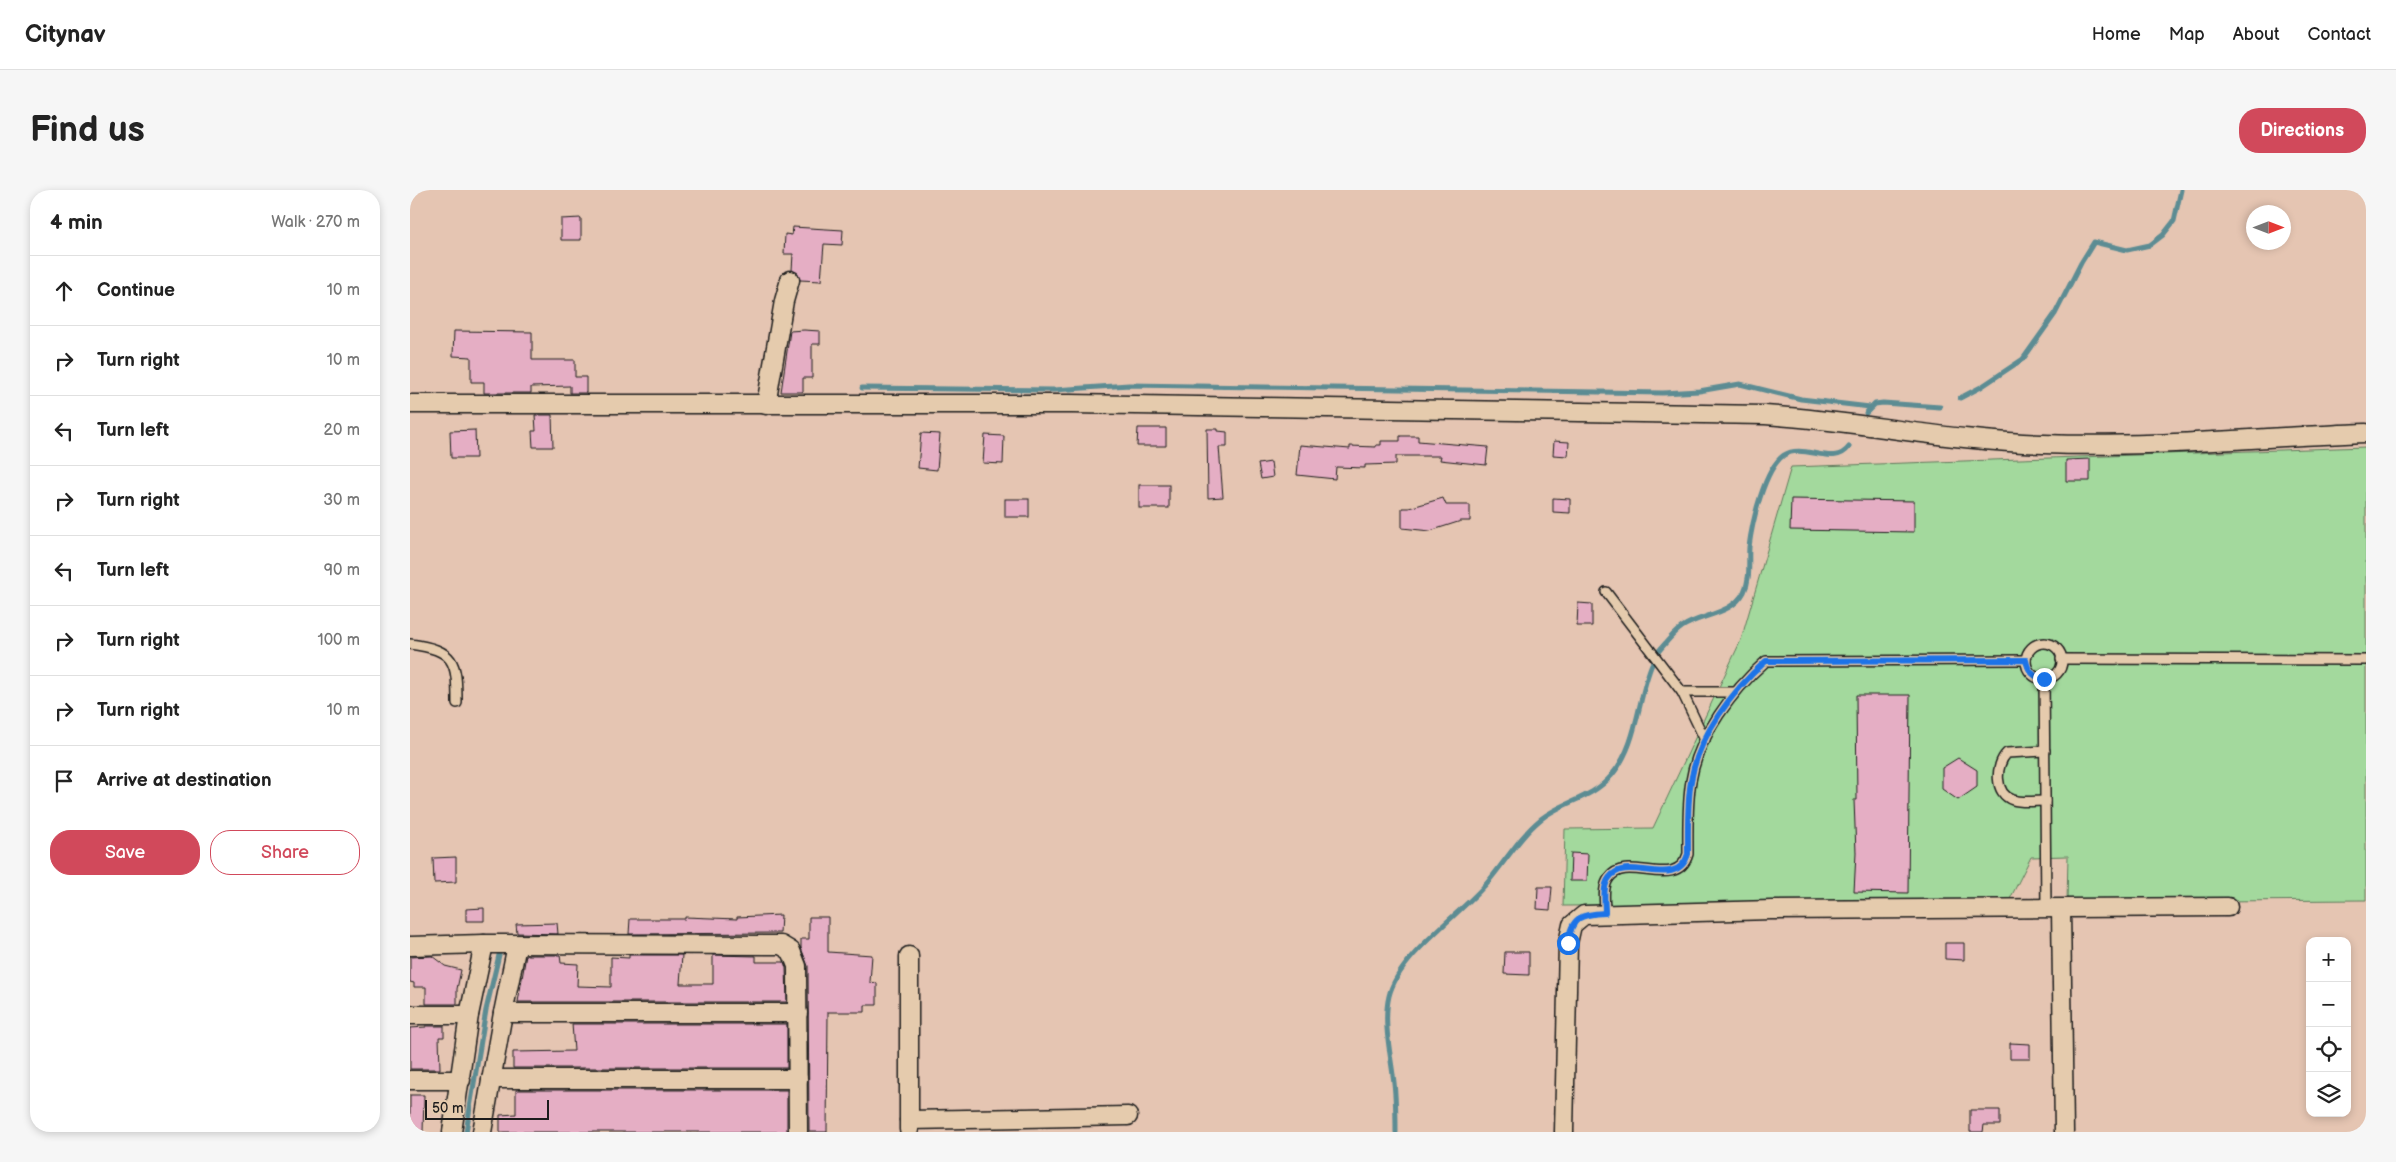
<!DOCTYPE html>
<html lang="en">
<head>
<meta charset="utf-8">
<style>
  body { margin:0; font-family:"Balsamiq Sans",sans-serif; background:#f6f6f6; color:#222 }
  .controls { position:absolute; right:15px; bottom:15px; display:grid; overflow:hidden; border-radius:10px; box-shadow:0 2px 8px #0003 }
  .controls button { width:45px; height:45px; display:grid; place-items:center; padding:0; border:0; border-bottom:1px solid #e0e0e0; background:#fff; color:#222; font:25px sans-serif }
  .compass { position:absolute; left:1836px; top:15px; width:45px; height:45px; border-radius:50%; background:#fff; box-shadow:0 2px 8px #0003; rotate:90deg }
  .scale { position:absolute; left:15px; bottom:12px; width:124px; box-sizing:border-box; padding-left:5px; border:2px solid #1c1c1c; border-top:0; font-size:14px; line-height:18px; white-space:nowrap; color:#1c1c1c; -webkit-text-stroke:4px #e5cbad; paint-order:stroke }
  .stop { position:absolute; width:15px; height:15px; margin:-11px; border:4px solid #1a73e8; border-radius:50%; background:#fff }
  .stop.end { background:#1a73e8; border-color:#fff; box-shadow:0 1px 5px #0008 }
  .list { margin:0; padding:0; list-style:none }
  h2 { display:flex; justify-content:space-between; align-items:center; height:65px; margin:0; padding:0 20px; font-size:21px }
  h2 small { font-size:16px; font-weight:400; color:#767676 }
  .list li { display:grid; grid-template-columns:32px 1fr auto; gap:15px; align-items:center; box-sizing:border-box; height:70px; padding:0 20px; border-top:1px solid #e0e0e0 }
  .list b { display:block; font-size:19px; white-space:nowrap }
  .list em { font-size:16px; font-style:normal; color:#767676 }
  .actions { display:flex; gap:10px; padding:15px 20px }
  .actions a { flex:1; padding:11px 0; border:1px solid #d1495b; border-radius:20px; text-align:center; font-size:18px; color:#d1495b }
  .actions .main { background:#d1495b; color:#fff }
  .icon { flex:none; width:28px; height:28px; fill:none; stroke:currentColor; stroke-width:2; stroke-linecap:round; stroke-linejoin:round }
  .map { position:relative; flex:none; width:1956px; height:942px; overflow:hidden; border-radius:20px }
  header { display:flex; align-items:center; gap:30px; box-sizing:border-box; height:70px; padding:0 25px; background:#fff; border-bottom:1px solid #e0e0e0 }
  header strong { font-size:24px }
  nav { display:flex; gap:28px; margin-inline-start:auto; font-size:18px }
  .intro { display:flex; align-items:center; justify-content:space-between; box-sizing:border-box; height:120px; padding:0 30px }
  h1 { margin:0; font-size:35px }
  .button { padding:12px 22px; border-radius:20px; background:#d1495b; color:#fff; font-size:18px; font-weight:700 }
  main { display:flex; gap:30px; padding:0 30px }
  aside { flex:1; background:#fff; border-radius:20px; box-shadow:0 2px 8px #0003 }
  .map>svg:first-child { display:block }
  .green { fill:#a3d99d; stroke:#607a5c }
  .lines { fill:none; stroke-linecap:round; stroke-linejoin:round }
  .stream { stroke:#5c8c93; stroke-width:5 }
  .building { fill:#e5aec4; stroke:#1c1c1c }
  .service-casing { stroke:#1c1c1c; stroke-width:12 }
  .minor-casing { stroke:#1c1c1c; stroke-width:21 }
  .service { stroke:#e5cbad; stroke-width:9 }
  .minor { stroke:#e5cbad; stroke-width:18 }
  .route { stroke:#1a73e8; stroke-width:6 }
</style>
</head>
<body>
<header>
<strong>Citynav</strong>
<nav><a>Home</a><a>Map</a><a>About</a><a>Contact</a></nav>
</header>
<div class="intro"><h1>Find us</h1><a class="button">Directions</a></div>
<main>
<aside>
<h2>4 min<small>Walk · 270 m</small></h2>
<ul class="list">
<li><svg class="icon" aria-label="ahead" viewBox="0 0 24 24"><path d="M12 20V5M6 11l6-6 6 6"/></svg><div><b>Continue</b></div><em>10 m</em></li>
<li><svg class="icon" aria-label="right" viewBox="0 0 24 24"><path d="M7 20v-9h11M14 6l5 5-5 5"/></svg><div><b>Turn right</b></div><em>10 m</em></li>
<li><svg class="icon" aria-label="left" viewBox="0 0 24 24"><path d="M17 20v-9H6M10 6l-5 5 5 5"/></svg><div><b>Turn left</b></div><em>20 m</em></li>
<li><svg class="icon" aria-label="right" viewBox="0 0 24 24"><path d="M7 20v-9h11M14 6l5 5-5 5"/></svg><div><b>Turn right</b></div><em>30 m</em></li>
<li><svg class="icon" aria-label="left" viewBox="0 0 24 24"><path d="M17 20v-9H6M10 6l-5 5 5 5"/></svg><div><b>Turn left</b></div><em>90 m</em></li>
<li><svg class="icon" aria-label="right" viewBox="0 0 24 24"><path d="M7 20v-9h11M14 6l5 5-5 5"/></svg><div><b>Turn right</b></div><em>100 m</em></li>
<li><svg class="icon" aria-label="right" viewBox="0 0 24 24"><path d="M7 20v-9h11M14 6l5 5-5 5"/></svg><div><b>Turn right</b></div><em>10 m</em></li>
<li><svg class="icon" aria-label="arrive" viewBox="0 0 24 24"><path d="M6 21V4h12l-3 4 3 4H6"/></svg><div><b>Arrive at destination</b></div></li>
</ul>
<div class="actions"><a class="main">Save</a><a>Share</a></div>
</aside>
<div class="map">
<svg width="1956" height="942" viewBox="0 0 1956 942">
  <rect width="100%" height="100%" fill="#e5c5b2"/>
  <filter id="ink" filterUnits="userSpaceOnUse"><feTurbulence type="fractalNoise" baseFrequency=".02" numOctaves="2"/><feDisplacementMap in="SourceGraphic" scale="10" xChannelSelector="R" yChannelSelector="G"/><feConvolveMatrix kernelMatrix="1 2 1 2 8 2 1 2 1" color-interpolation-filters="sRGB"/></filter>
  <g filter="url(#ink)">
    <polygon class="green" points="1956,257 1956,710 1657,712 1658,666 1621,667 1598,713 1153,716 1155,639 1243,638 1331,450 1381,277"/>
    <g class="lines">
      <g class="stream">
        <polyline points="452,198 644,200 719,195 1253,203 1289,201 1330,194 1391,209 1460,217"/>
        <polyline points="1550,208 1571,197 1613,169 1645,124 1671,73 1684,52 1717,60 1740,55 1753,45 1764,31 1771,0"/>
        <polyline points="1456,223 1465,214 1473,213 1530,217"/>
        <path d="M1248,462C1255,454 1262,444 1272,437C1291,424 1322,425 1334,402C1341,388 1338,372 1339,357C1342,333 1354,279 1374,265C1394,252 1424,278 1439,257"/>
        <polyline points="56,942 76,820 89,765"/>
        <path d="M986,942C986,923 986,904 983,885C980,861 973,831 979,806C989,765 1050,725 1077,693C1095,672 1109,647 1131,629C1152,612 1183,608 1201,586C1228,555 1227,510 1242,474"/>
      </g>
    </g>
    <g class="building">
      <polygon points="171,28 171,50 151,50 151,29"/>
      <polygon points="383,37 433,40 432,55 414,54 411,91 390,90 388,83 382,80 383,64 374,64 375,44 382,45"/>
      <polygon points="394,140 410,141 410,154 402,154 402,188 393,188 393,202 371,202 380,141"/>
      <polygon points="44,141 122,142 122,170 165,170 165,187 176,187 176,203 160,203 160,196 121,197 121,203 74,203 74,192 61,192 61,167 43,166"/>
      <polygon points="125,225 142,225 143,257 123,257 122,241 126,241"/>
      <polygon points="728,238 756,238 756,256 727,256"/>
      <polygon points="797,239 808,239 808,241 817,242 817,257 809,257 813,307 798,308"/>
      <polygon points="65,240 66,268 41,268 40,241"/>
      <polygon points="511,243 530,244 527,280 508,278"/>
      <polygon points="575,245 594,246 593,274 573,273"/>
      <polygon points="990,246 1008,246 1008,251 1078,257 1076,275 1030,270 1031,266 986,266 986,274 955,275 955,278 926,277 925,289 887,285 890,255 940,259 940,256 966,257 966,255 971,255 971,251 990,251"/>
      <polygon points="1144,251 1159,252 1158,266 1143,265"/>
      <polygon points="1680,269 1680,291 1656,291 1656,270"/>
      <polygon points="861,272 863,287 851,289 848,274"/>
      <rect x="729" y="295" width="30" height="23"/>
      <polygon points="1033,308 1036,315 1060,315 1060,331 1051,331 1020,341 992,338 992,318 999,318"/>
      <polygon points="1143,308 1160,309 1160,323 1143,322"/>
      <rect x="595" y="309" width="24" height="18"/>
      <polygon points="1381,309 1504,311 1504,342 1380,340"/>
      <polygon points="1168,413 1182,414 1182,436 1167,436"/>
      <polygon points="1446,505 1500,505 1498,703 1444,702 1446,663 1444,610 1447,610"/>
      <polygon points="1548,568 1567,580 1567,597 1548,610 1532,599 1532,578"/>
      <polygon points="1161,663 1178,664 1177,691 1160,691"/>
      <polygon points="46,667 46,692 24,693 23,668"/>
      <polygon points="1128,697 1142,697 1140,720 1127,719"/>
      <polygon points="74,718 74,731 56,731 56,719"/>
      <polygon points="371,725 370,743 219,744 220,729 275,729 275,727 327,729 327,727"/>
      <polygon points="399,727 418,727 418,762 462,765 460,792 467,793 467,815 455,815 455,822 418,822 417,942 399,942 398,776 391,758 391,749 399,749"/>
      <polygon points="147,733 148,744 107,743 106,734"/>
      <polygon points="1535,753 1554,753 1554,770 1535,769"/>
      <polygon points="1095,762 1119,762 1119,785 1094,784"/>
      <polygon points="116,765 150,765 151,773 168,774 167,796 201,797 201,767 219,768 219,765 272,765 270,794 303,794 303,765 346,766 346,772 374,772 376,778 377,812 108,812"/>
      <polygon points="22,766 35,776 51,780 47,799 47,814 16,814 16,797 4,797 4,793 0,792 0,767"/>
      <polygon points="162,834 377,834 377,878 103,878 103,862 164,861"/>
      <polygon points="16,836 34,836 34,847 29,847 30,879 0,879 0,838 16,837"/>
      <polygon points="1600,853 1620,854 1620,869 1600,869"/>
      <polygon points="106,900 377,900 377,942 90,942 90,925 106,924"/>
      <polygon points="0,905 14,905 13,942 0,942"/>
      <polygon points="1560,920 1590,920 1590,935 1574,935 1573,942 1560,942"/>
    </g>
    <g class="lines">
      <g class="service-casing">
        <g id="service">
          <polyline points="1196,402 1272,502 1295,550"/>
          <circle cx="1634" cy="471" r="18"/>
          <path d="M0,454C45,460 47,471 47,513"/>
          <polyline points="1651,469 1956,470"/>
          <polyline points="1634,489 1636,719"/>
          <polyline points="1272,502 1324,502"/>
          <path d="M1635,561L1597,563C1585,575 1584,604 1603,610C1612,613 1625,611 1635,611"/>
          <path d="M1195,723C1195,712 1192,697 1199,688C1216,663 1267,702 1278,664C1278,640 1277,614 1281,591C1288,546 1323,500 1356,471L1616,470"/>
        </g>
      </g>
      <g class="minor-casing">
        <g id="minor">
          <path d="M0,214H661L1355,225C1448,231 1540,251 1634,254C1741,258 1849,247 1956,243"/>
          <polyline points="356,215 374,111 380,90"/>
          <polyline points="1651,719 1654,942"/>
          <polyline points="0,756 74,754 371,755 381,761 387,776 388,942"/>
          <polyline points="499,766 499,940"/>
          <polyline points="93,823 388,823"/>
          <polyline points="0,825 59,825"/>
          <polyline points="81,889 388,889"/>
          <polyline points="0,890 51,890"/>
          <polyline points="499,930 718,926"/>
          <polyline points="42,942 59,825 74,754"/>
          <polyline points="72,942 93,823 107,755"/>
          <polyline points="1154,942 1158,753 1162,735 1174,725 1362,720 1818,717"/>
        </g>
      </g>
      <use href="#service" class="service"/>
      <use href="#minor" class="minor"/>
    </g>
  </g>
  <g class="lines" filter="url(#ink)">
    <path class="route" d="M1158,753C1161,727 1171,724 1195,723C1195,712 1192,697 1199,688C1216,663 1267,702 1278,664C1278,640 1277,614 1281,591C1288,546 1323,500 1356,471L1616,470C1618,481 1623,487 1634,489"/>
  </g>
</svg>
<div class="controls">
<button>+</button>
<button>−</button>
<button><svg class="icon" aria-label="locate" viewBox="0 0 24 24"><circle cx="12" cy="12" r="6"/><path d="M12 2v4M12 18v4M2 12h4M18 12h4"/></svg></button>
<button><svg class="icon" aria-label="layers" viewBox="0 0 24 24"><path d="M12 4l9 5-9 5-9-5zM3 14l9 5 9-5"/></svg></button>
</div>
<svg class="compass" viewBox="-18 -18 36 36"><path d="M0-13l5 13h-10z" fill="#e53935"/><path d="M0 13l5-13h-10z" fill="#767676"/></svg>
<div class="scale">50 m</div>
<div class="stop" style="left:1158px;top:753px"></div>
<div class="stop end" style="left:1634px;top:489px"></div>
</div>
</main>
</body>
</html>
